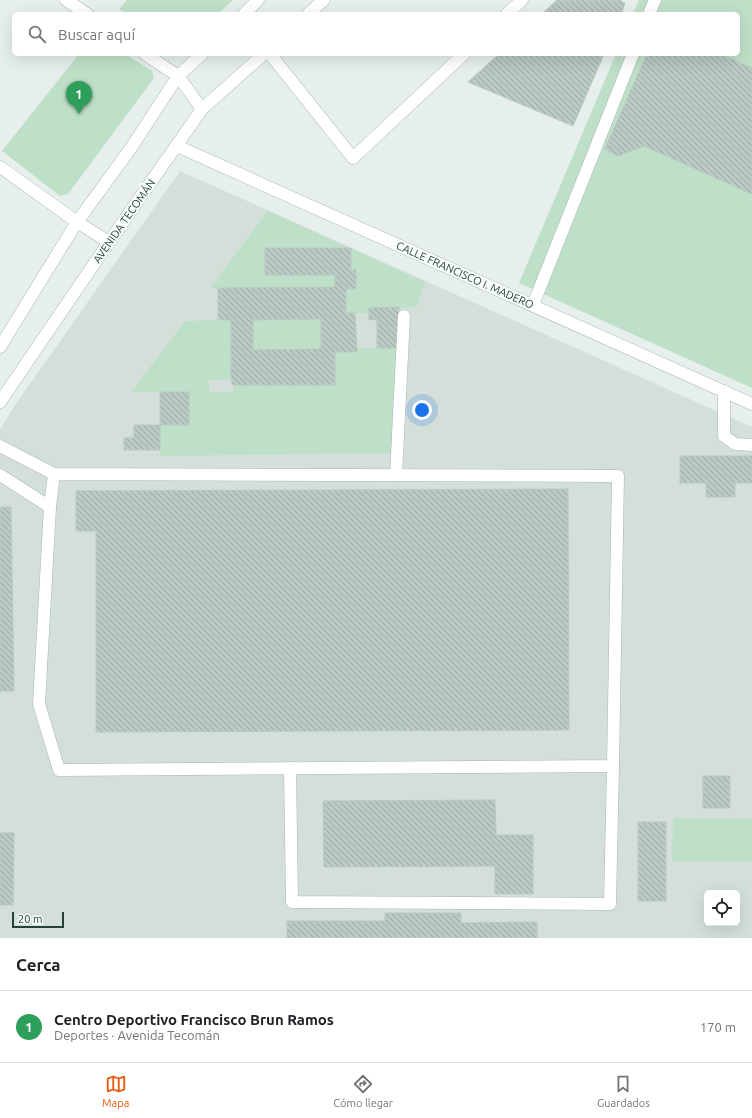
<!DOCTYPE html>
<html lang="es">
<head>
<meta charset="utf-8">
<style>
  body { margin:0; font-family:Ubuntu,sans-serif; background:#f6f6f6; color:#202124 }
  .controls { position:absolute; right:12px; bottom:12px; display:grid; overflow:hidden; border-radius:6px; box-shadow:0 4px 16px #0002 }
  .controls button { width:36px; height:36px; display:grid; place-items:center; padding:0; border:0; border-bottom:1px solid #e0e0e0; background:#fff; color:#202124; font:20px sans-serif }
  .scale { position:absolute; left:12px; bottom:10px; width:52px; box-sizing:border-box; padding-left:4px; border:2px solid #24423a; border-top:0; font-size:11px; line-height:14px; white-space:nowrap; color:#24423a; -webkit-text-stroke:3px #f7fbf9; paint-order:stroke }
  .you { position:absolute; left:422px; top:410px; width:14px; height:14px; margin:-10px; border:3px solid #fff; border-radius:50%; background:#1a73e8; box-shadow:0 0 0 6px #1a73e833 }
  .badge { display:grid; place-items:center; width:26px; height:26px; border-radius:50%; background:#ea580c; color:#fff; font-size:13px; font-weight:700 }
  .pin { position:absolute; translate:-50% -33px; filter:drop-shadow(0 1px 2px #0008) }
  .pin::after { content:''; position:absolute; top:21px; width:14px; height:12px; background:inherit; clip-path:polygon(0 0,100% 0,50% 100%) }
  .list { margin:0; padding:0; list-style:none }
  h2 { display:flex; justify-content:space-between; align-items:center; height:52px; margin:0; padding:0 16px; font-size:17px }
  h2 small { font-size:13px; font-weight:400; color:#757577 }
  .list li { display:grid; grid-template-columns:26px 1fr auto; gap:12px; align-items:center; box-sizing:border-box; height:72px; padding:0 16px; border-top:1px solid #e0e0e0 }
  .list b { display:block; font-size:15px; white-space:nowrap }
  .list p { margin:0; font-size:13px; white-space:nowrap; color:#757577 }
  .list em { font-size:13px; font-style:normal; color:#757577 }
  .icon { flex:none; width:22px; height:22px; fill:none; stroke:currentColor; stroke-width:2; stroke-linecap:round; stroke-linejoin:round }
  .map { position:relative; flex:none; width:752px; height:938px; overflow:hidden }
  .search { position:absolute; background:#fff; box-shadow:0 4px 16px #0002; left:12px; right:12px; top:12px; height:44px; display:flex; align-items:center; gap:10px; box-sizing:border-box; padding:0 14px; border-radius:6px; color:#757577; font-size:15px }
  .sheet { height:124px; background:#fff }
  nav { display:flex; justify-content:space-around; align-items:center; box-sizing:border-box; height:56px; border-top:1px solid #e0e0e0; background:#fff; font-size:11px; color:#757577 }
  nav a { display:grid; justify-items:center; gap:2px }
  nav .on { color:#ea580c }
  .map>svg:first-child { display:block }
  .built { fill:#d4dfda; fill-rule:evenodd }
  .green { fill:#bfe0c8 }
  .building { fill:url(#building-back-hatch); stroke:#b8c9c2; fill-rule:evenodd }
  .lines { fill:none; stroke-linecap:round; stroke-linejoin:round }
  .minor-casing { stroke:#a8b8b2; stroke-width:13 }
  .minor { stroke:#fff; stroke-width:12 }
  .labels { text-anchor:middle; stroke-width:4; stroke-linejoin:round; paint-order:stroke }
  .street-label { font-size:11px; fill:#24423a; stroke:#f7fbf9 }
</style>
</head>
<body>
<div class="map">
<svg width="752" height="938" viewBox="0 0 752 938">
  <defs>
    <pattern id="building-back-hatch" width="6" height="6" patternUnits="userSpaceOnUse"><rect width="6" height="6" fill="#bbcac4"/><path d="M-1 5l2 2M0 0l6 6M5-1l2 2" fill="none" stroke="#98a6a0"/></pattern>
  </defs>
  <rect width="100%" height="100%" fill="#e6efeb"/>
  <path class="built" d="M180,171L752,427V938H0V430L13,408ZM707,893H737V923H707Z"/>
  <g class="green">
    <polygon points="127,0 233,0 218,14 127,14 119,9"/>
    <polygon points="639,0 752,0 752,388 519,283 616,54 738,54 738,14 633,14"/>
    <polygon points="79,54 125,54 152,71 154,78 68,194 60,196 2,151"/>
    <polygon points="268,211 425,282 417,307 369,308 369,313 346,313 346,289 356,289 356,270 351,270 351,248 265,249 266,275 335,275 335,287 210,288"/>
    <polygon points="321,319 321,349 253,350 253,320"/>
    <polygon points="231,320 231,380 209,380 209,392 233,392 233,385 335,385 335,352 356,352 357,348 397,348 393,453 160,456 160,425 189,425 189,392 131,392 185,321"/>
    <polygon points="673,818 752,819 752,862 672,861"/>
  </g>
  <g class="building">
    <polygon points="557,0 619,0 625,3 621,14 542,14"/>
    <polygon points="499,54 604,54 573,126 468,82"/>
    <polygon points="647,54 720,54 752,68 752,194 644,146 618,156 605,149"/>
    <path d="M265,248H351V270H356V289H346V313H355L357,352H335V385H233L231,380V320H218V288L335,287V275H265ZM321,319V349L253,350V320Z"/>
    <polygon points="399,307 397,348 377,348 377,319 369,320 369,308"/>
    <rect x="160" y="392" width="29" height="33"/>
    <polygon points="134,425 160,425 160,450 124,450 124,438 134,438"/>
    <polygon points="680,456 752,456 752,483 735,483 735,497 706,497 706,483 680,483"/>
    <polygon points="568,489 569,730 96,732 96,531 76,531 76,491"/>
    <polygon points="0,507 11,507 14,691 0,691"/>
    <rect x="703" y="776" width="27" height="32"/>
    <polygon points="495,800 496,835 533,835 533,894 495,894 495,866 324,867 323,801"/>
    <rect x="638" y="822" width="28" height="79"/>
    <polygon points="0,833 14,833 13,905 0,905"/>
    <polygon points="385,913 461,913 461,923 537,922 537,938 287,938 287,921 385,921"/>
  </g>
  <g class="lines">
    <g class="minor-casing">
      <g id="minor">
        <polyline points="66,0 87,14"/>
        <polyline points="244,14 258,0"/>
        <polyline points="308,14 324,0"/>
        <polyline points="507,14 522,0"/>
        <polyline points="649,14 655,0"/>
        <polyline points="145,54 178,76 202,109"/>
        <polyline points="270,54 353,158 464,54"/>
        <polyline points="177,146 752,404"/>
        <polyline points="0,167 77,222 109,242"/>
        <polyline points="533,305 633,54"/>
        <polyline points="0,347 77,222 131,148 178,76 202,54"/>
        <polyline points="724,391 724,436 735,444 752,445"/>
        <polyline points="0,402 109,242 202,109 264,54"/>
        <polyline points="0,446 54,474 618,476 613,766 59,770 39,704 50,507 54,474"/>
        <polyline points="0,475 50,507"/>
        <polyline points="396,475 404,316"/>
        <polyline points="290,768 292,902 610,904 613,766"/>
      </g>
    </g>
    <use href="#minor" class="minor"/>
  </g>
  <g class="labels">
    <g class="street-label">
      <text transform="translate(124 221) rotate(-55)" y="4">AVENIDA TECOMÁN</text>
      <text transform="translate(465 275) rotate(24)" y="4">CALLE FRANCISCO I. MADERO</text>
    </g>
  </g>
</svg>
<div class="controls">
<button><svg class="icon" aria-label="locate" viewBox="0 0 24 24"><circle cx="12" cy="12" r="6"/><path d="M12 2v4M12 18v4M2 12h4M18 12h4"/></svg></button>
</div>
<div class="scale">20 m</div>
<div class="you"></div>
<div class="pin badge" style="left:79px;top:114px;background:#2e9e5b">1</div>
<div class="search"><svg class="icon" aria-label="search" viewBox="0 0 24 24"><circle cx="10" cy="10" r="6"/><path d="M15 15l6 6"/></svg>Buscar aquí</div>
</div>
<section class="sheet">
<h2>Cerca<small></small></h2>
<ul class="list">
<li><span class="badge" style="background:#2e9e5b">1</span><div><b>Centro Deportivo Francisco Brun Ramos</b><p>Deportes · Avenida Tecomán</p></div><em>170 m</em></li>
</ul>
</section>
<nav>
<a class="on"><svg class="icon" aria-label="map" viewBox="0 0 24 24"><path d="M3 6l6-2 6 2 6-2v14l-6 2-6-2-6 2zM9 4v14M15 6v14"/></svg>Mapa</a>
<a><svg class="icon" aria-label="directions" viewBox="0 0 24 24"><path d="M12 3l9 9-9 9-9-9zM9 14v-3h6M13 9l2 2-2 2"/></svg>Cómo llegar</a>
<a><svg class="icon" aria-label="saved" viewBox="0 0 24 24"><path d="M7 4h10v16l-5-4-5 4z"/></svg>Guardados</a>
</nav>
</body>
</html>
